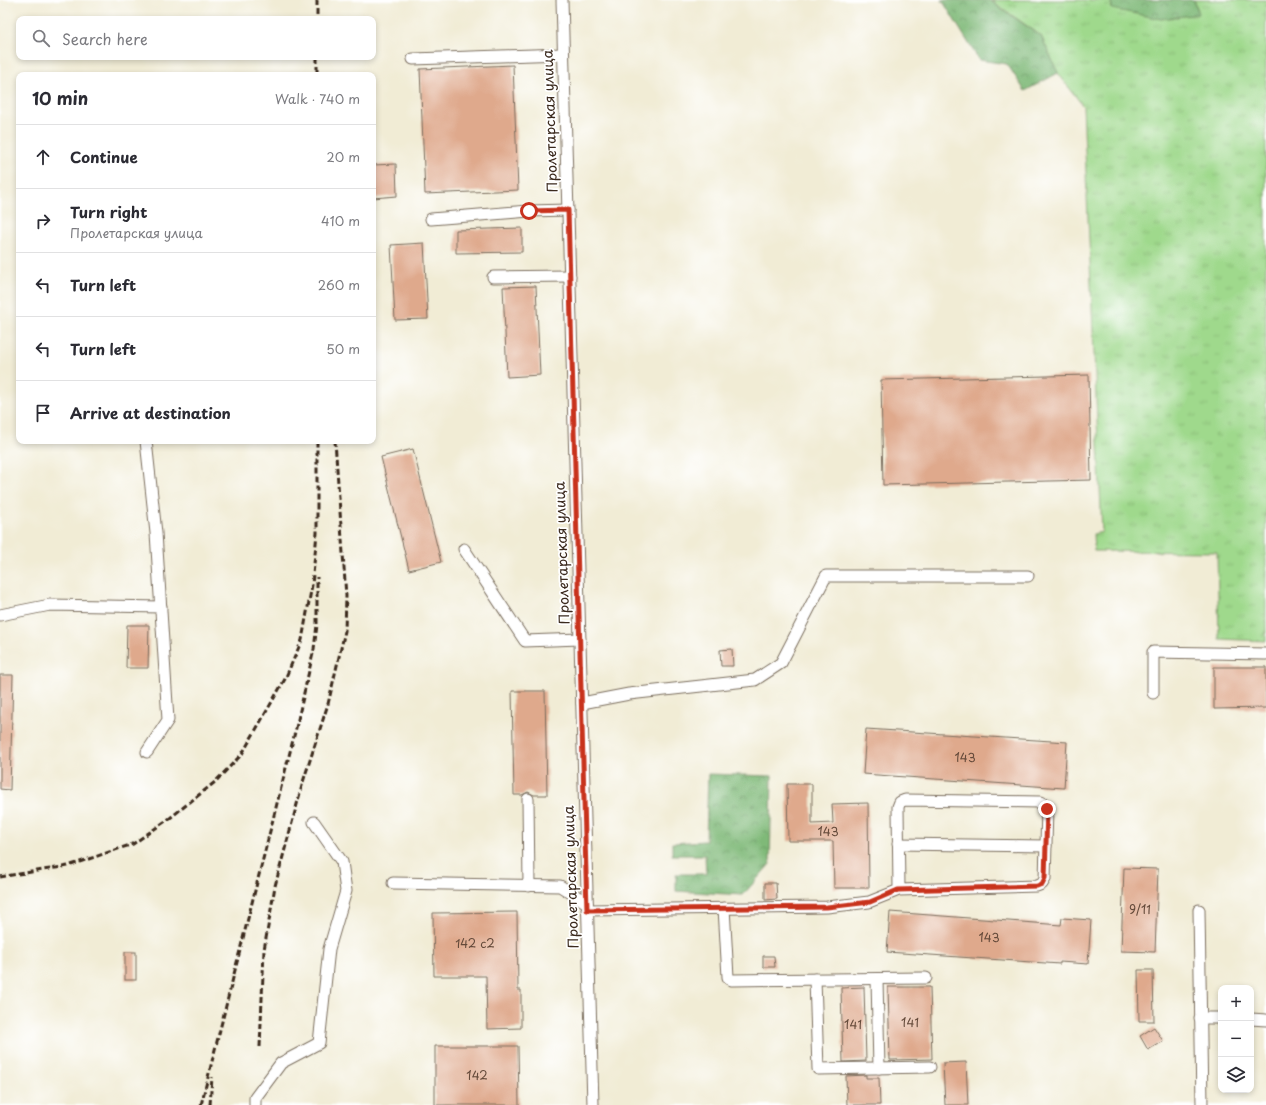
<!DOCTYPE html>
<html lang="en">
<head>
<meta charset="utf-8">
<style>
  body { margin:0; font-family:"Playpen Sans",sans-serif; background:#f7f7f7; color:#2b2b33 }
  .controls { position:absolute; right:12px; bottom:12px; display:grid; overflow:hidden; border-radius:8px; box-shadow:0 2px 6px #0003 }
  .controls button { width:36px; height:36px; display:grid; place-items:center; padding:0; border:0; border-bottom:1px solid #e1e1e2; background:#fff; color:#2b2b33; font:20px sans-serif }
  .stop { position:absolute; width:12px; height:12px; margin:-9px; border:3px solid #c8321e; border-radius:50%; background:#fff }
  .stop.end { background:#c8321e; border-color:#fff; box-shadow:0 1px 4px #0008 }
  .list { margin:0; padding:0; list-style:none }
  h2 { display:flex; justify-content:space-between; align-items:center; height:52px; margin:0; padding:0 16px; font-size:17px }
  h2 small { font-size:13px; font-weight:400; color:#7c7c81 }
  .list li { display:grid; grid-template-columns:26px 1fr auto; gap:12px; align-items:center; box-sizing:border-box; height:64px; padding:0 16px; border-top:1px solid #e1e1e2 }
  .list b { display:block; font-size:15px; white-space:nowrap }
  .list p { margin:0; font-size:13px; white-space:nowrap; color:#7c7c81 }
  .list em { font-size:13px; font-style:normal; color:#7c7c81 }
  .icon { flex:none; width:22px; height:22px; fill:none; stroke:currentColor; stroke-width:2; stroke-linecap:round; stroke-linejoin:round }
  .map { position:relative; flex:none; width:1266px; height:1105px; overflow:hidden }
  .search { position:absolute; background:#fff; box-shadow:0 2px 6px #0003; left:16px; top:16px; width:360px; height:44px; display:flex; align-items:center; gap:10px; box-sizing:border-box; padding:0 14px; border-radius:8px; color:#7c7c81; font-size:15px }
  .panel { position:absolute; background:#fff; box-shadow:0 2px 6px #0003; left:16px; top:72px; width:360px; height:372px; border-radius:8px }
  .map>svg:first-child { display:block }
  .grass { fill:url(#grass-tufts); stroke:#6d8255 }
  .forest { fill:url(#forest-crowns); stroke:#5d724b }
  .building { fill:#dfa98c }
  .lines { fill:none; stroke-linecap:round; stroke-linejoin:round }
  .minor-casing { stroke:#7b6e5e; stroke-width:13 }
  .minor { stroke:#fff; stroke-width:11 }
  .rail { stroke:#3b2a1e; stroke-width:3; stroke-dasharray:6 3; stroke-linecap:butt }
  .route { stroke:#c8321e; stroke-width:5 }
  .labels { text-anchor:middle; stroke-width:3.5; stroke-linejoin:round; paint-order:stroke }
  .number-label { font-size:12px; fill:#644a3a }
  .street-label { font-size:14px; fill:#3b2a1e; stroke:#fff }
</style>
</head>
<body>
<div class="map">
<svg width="1266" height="1105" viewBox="0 0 1266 1105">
  <defs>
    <pattern id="grass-tufts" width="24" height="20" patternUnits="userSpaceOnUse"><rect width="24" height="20" fill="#9fd98c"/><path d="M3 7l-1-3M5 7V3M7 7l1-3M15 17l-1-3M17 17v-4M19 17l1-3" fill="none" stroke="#8aba78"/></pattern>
    <pattern id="forest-crowns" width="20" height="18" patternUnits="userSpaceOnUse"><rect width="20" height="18" fill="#7fb978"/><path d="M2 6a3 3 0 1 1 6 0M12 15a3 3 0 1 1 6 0" fill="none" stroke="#699762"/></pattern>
  </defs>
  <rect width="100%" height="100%" fill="#fff"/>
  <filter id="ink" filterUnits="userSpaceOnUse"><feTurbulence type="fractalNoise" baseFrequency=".025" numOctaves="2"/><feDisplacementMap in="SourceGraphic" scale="8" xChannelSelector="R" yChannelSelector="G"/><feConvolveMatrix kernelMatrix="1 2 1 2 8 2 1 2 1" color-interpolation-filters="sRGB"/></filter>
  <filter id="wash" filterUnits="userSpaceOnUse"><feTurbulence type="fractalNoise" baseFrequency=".012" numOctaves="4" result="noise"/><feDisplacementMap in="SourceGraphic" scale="16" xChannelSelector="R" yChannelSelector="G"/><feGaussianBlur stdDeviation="0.9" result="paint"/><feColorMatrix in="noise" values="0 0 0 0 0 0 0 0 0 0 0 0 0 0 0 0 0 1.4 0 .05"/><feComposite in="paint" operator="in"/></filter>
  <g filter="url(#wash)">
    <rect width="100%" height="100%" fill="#f1ecd5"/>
    <polygon class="grass" points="991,0 1111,0 1112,9 1199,13 1194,0 1266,0 1266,641 1219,639 1217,552 1094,551 1093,534 1102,532 1083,106 1058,73 1041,36"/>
    <g class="forest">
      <polygon points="942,0 989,0 1041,36 1058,73 1025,91 1007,64 979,60"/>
      <polygon points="1111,0 1194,0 1199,14 1161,19 1112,9"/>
      <polygon points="708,774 772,776 770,864 743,895 676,891 676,874 706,874 705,855 672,855 672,843 706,841"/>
    </g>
    <g id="blocks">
      <g class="building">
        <polygon points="513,65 518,190 425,194 420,69"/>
        <polygon points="396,164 397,196 373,198 373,165"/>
        <polygon points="522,228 522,252 456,253 456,230"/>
        <polygon points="424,243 428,319 395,320 391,245"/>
        <polygon points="536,286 540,375 507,377 503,287"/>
        <polygon points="1089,375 1091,480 883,485 881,380"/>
        <polygon points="413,449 441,562 409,570 381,457"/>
        <polygon points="127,625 149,625 148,668 126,668"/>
        <polygon points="732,649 733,666 721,666 720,650"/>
        <polygon points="1214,667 1266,667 1266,708 1214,709"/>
        <polygon points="0,675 13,675 10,790 0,789"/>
        <polygon points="512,691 545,691 547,795 534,795 528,792 522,795 514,795"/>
        <polygon points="866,729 1067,742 1064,788 863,774"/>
        <polygon points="787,784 812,784 812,824 833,823 832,804 868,803 869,888 834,888 833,841 788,841"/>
        <polygon points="1124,868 1158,869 1155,952 1121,951"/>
        <polygon points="765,883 776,883 777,899 765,900"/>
        <polygon points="517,912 518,990 521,990 521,1028 487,1029 486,976 434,976 433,913"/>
        <polygon points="890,912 1061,925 1062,918 1091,920 1088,964 1060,962 1060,964 887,952"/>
        <rect x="125" y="952" width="11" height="28"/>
        <polygon points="763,956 774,956 775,967 763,967"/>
        <polygon points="1138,970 1153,970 1154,1021 1139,1021"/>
        <polygon points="864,987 866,1061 843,1062 841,988"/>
        <polygon points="888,987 930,987 932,1059 890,1060"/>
        <polygon points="1154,1027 1163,1041 1148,1050 1140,1036"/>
        <polygon points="435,1046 518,1046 519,1105 435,1105"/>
        <polygon points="966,1062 968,1105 945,1105 943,1063"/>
        <polygon points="866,1075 866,1078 879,1078 880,1105 847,1105 846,1076"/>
      </g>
    </g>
  </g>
  <g filter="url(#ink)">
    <use href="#blocks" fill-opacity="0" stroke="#7b6e5e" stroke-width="1"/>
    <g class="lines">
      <g class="minor-casing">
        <g id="minor">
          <polyline points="562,0 593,1105"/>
          <polyline points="413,59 563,54"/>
          <polyline points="431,219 529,211 568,210"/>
          <polyline points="493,277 570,276"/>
          <polyline points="146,441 156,533 168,720 147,752"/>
          <polyline points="464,549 525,641 580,639"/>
          <polyline points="0,615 50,605 161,607"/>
          <polyline points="1153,693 1153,652 1266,654"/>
          <polyline points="582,703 629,694 755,680 781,663 826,576 1028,576"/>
          <polyline points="528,799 529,886"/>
          <polyline points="898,844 1046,846"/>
          <polyline points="393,883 560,886 587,903"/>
          <polyline points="724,908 728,977 729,979 732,980 926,978"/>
          <polyline points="587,910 827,907 869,902 899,890 1037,886 1042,884 1045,879 1047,809 1046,805 1040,802 905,800 900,802 898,807 899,890"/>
          <polyline points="1199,910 1202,1105"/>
          <polyline points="815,979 818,1069 930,1067"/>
          <polyline points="877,979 879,1068"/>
          <polyline points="1200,1018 1221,1018"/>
          <polyline points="1251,1019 1266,1020"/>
          <polyline points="255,1105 255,1098 281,1063 319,1043 329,949 346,891 342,862 314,822"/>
        </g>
      </g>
      <use href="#minor" class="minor"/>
      <g class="rail">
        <polyline points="317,0 317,19"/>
        <polyline points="317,57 317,75"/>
        <polyline points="0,877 68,866 133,844 170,818 215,782 242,754 285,679 302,640 312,585 317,533 317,441"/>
        <polyline points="260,1047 264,950 275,886 303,782 328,704 345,631 346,596 335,441"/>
        <polyline points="201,1105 296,728 314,649 317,625 317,577"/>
        <polyline points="210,1105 212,1077"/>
      </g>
    </g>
  </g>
  <g class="lines" filter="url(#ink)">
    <polyline class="route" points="529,211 568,210 587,910 827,907 870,902 898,890 1037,886 1042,884 1045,878 1047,809"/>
  </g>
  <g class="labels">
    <g class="number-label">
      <text x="965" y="762">143</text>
      <text x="828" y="836">143</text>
      <text x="1140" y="914">9/11</text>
      <text x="989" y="942">143</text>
      <text x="475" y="948">142 с2</text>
      <text x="910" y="1027">141</text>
      <text x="853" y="1029">141</text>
      <text x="477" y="1080">142</text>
    </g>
    <g class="street-label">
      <text transform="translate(550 121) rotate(-92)" y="5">Пролетарская улица</text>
      <text transform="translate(562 553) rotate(-92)" y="5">Пролетарская улица</text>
      <text transform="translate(571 877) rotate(-92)" y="5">Пролетарская улица</text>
    </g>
  </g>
</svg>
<div class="controls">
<button>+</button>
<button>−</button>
<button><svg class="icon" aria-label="layers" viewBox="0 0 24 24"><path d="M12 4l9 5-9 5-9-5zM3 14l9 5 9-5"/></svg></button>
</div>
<div class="stop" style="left:529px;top:211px"></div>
<div class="stop end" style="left:1047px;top:809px"></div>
<div class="search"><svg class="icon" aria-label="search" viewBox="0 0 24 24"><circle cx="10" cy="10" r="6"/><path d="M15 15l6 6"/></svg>Search here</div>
<section class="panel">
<h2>10 min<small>Walk · 740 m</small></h2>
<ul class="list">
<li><svg class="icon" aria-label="ahead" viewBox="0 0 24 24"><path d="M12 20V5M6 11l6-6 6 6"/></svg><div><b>Continue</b></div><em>20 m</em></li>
<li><svg class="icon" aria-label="right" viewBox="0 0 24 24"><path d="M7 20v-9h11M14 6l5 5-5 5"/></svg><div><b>Turn right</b><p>Пролетарская улица</p></div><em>410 m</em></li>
<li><svg class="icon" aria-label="left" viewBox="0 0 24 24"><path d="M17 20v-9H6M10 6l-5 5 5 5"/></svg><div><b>Turn left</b></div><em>260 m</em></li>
<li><svg class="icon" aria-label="left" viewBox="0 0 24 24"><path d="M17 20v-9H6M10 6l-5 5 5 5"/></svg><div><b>Turn left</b></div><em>50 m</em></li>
<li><svg class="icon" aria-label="arrive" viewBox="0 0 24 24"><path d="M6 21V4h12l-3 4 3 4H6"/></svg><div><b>Arrive at destination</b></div></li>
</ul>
</section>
</div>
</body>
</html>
